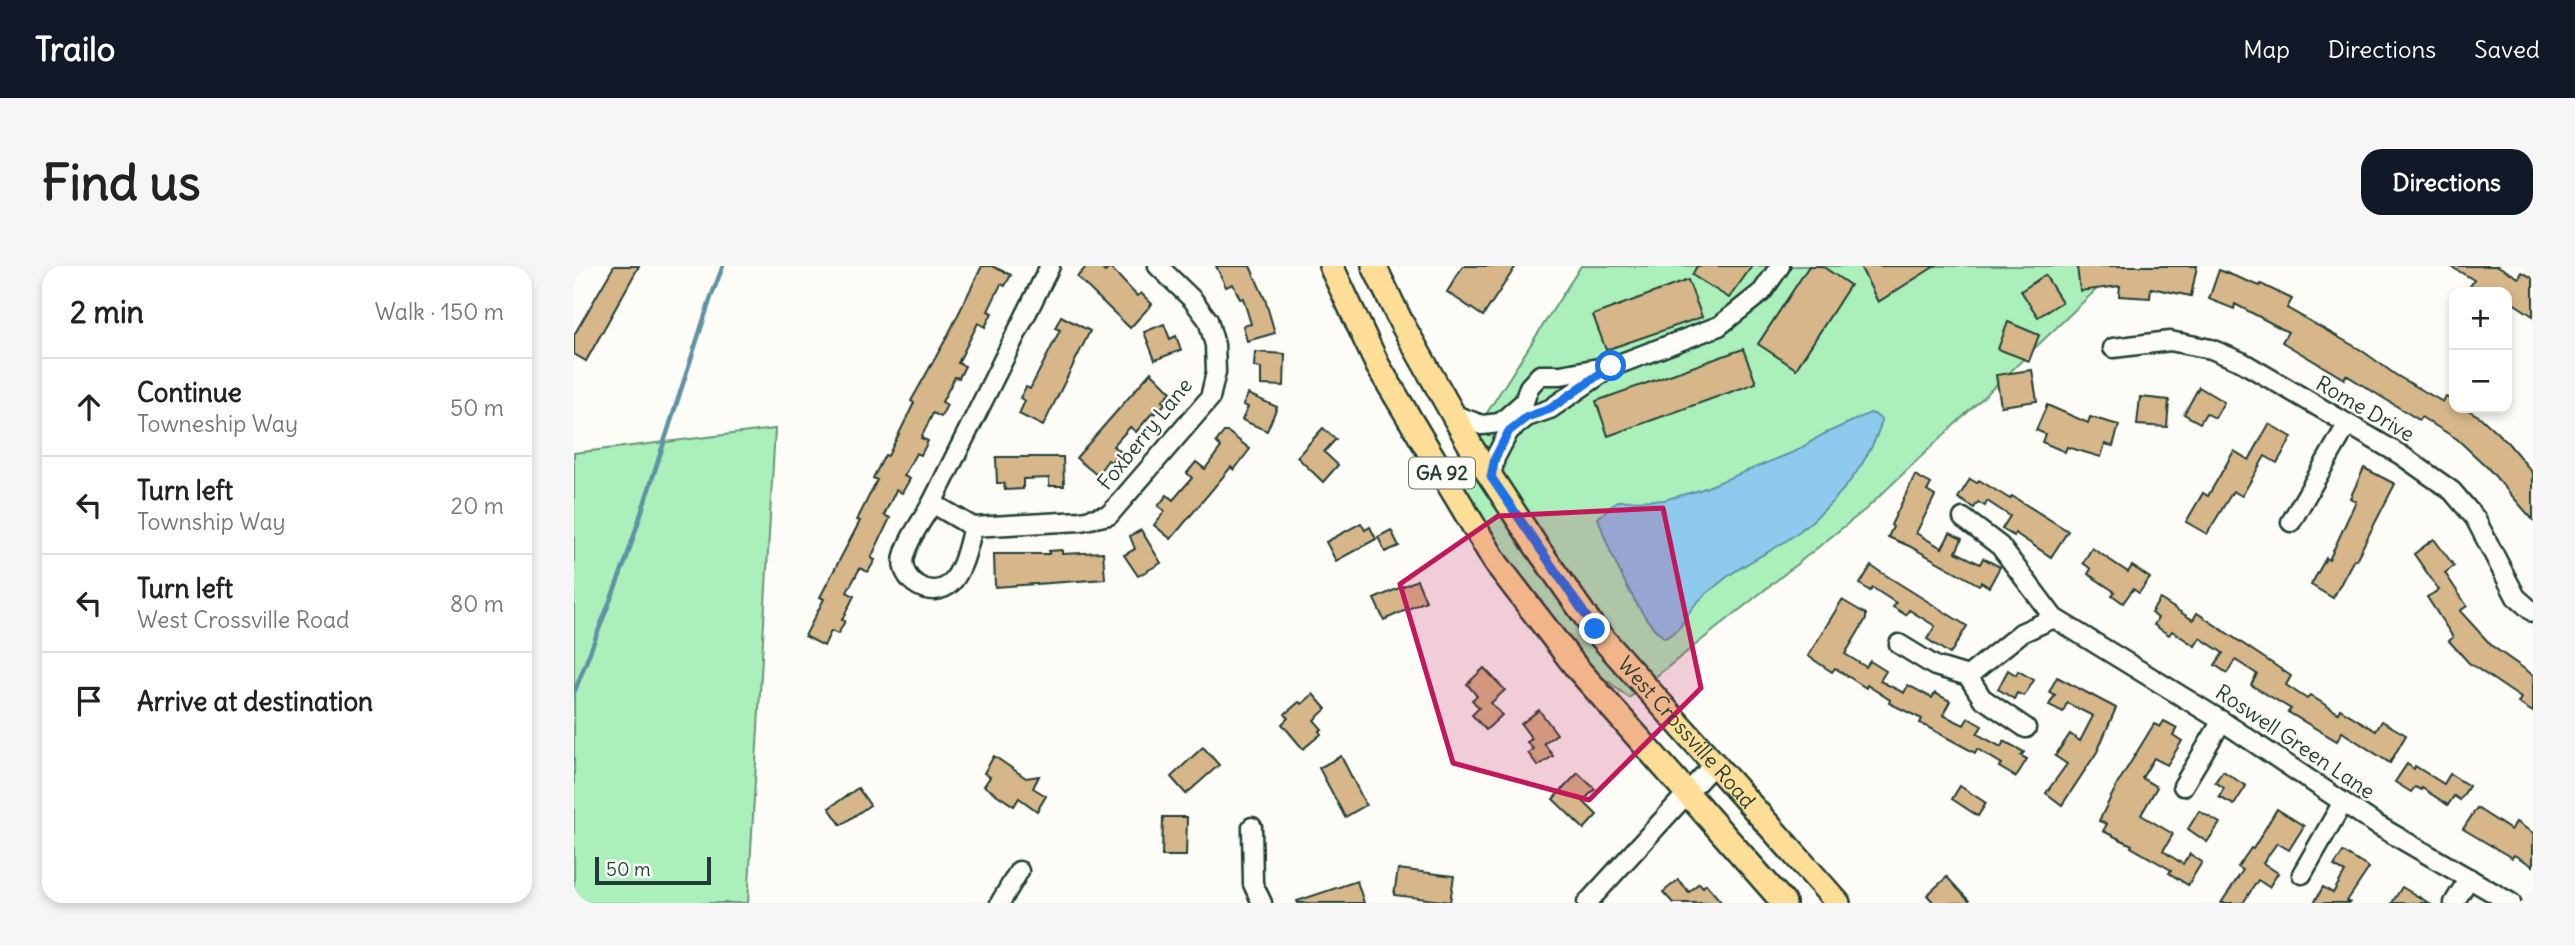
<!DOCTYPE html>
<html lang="en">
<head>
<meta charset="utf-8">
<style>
  body { margin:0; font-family:Delius,sans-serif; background:#f6f6f6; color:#222 }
  .controls { position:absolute; right:21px; top:21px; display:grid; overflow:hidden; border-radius:14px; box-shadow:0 4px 10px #0003 }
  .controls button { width:63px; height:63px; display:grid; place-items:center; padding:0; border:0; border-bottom:2px solid #e0e0e0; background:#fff; color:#222; font:35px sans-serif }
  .scale { position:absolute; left:21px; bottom:18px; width:116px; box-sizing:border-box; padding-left:7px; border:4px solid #1f3d34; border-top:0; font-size:19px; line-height:24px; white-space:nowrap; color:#1f3d34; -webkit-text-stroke:5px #fdfcf7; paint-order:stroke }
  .stop { position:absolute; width:21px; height:21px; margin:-16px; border:5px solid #1a73e8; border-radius:50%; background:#fff }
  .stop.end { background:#1a73e8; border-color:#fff; box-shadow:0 2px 7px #0008 }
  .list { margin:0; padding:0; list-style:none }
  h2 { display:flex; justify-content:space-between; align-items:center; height:91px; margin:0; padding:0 28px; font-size:30px }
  h2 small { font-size:23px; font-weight:400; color:#767676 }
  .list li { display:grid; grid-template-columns:46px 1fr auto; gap:21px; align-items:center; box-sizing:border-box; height:98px; padding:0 28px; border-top:2px solid #e0e0e0 }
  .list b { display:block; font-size:26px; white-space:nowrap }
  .list p { margin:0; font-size:23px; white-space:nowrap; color:#767676 }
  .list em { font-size:23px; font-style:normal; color:#767676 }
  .icon { flex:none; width:38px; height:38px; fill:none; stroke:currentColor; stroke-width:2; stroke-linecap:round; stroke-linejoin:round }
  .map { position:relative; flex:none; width:1959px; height:637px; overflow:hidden; border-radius:21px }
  header { display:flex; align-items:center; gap:42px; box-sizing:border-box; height:98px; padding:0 35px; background:#111827; color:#fff }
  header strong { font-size:33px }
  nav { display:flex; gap:38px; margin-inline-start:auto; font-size:24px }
  .intro { display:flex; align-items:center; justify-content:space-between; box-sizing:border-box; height:168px; padding:0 42px }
  h1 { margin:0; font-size:49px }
  .button { padding:18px 32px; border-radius:21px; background:#111827; color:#fff; font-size:24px; font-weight:700 }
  main { display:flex; gap:42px; padding:0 42px }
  aside { flex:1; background:#fff; border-radius:21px; box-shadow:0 4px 10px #0003 }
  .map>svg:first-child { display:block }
  .green { fill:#abf0bb; stroke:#659678; stroke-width:2 }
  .water { fill:#8dcaee; stroke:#6192a4; stroke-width:2 }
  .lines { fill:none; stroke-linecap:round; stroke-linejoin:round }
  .stream { stroke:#6192a4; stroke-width:4.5 }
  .building { fill:#d7b78a; stroke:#1f3d34; stroke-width:2 }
  .minor-casing { stroke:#1f3d34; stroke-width:23 }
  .major-casing { stroke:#1f3d34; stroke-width:28 }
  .minor { stroke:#fdfcf7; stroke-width:18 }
  .major { stroke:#fedd96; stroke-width:23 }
  .route { stroke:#1a73e8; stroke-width:9 }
  .marked { fill:#c2185b; fill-opacity:0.2; stroke:#c2185b; stroke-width:5; stroke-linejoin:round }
  .labels { text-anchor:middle; stroke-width:5; stroke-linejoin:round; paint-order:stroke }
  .shield { fill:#fdfcf7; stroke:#62766e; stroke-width:2 }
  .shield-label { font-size:19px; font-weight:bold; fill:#1f3d34 }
  .street-label { font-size:21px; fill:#1f3d34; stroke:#fdfcf7 }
</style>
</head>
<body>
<header>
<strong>Trailo</strong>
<nav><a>Map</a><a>Directions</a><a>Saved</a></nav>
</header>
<div class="intro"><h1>Find us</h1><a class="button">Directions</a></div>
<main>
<aside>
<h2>2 min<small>Walk · 150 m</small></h2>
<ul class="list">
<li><svg class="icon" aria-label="ahead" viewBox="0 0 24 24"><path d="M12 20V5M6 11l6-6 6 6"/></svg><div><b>Continue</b><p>Towneship Way</p></div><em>50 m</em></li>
<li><svg class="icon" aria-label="left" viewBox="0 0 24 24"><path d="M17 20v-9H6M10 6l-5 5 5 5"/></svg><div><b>Turn left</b><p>Township Way</p></div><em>20 m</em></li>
<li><svg class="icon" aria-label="left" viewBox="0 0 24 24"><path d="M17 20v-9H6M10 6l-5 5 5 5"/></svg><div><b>Turn left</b><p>West Crossville Road</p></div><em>80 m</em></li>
<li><svg class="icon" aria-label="arrive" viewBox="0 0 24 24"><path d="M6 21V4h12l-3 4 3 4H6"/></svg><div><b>Arrive at destination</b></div></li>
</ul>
</aside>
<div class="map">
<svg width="1959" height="637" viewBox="0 0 1959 637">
  <rect width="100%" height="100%" fill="#fdfcf7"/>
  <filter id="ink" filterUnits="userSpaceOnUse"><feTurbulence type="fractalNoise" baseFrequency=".0143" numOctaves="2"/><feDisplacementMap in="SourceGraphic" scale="14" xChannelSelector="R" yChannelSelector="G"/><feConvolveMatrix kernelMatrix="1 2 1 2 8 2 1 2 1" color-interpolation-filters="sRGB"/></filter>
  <g filter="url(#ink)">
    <g class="green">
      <polygon points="1007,0 1547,0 1292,243 1055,432 942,343 866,220"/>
      <polygon points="201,163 174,637 0,637 0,187"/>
    </g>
    <path class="water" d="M1296,147L1300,148L1308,154C1294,203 1253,247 1212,275C1191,289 1167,299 1148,315C1138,323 1127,331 1119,341C1108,355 1109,363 1091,372C1065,355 1034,283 1024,252L1043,235L1090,234L1126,224L1222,185L1248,169Z"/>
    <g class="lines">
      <polyline class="stream" points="0,427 52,294 137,31 149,0"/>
    </g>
    <g class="building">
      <polygon points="40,0 65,0 12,95 0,88 0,69"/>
      <polygon points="408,0 418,0 437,9 431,20 427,18 414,45 418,47 411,61 404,57 384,97 391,100 385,112 381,111 368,136 373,139 367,151 359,147 347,172 354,175 347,189 342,187 330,210 336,213 328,227 322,224 310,249 316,252 297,292 301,294 294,306 286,302 273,326 280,330 268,354 271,355 264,368 257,365 250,380 231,370 250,333 246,331 286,255 283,254 303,214 299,212 311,189 314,190 340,137 337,135 373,71"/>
      <polygon points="513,0 525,0 531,6 536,1 563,30 567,27 578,38 556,62 503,11"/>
      <polygon points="642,0 676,0 691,33 701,67 673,75 669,60 677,58 669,32 666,33 659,18 652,21"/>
      <polygon points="889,0 942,0 909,50 873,26"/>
      <polygon points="1123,0 1178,0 1155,32 1118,9"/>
      <polygon points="1235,0 1248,0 1276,19 1222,103 1184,78"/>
      <polygon points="1286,0 1361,0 1304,36"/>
      <polygon points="1503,0 1623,0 1617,30 1577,22 1576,32 1545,30 1546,20 1506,25"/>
      <polygon points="1876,0 1924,0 1945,12 1948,6 1959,12 1959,50 1933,33 1933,26 1903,26 1895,22 1900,14"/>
      <polygon points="1645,4 1686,20 1687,18 1718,33 1713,42 1787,84 1822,109 1869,136 1872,131 1880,135 1880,142 1891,142 1906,151 1934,177 1959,207 1959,254 1913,201 1883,173 1847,151 1845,154 1772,109 1770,113 1708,76 1714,66 1661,38 1660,43 1635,33"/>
      <polygon points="1471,9 1488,36 1464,51 1447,25"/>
      <polygon points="1114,14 1128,51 1032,84 1019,49"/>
      <polygon points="487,50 516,65 469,160 445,148 451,135 446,132 452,121 456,123 475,86 486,64 481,62"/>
      <polygon points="1434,56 1465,69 1455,95 1424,83"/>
      <polygon points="590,58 596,73 602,70 607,84 581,94 570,66"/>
      <polygon points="1169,83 1182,117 1034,170 1022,135"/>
      <polygon points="681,86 711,88 710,120 687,119 687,102 680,101"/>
      <polygon points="1458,104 1463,135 1427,140 1422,109"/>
      <polygon points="577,106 597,126 588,135 591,138 581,148 579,146 562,166 556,161 539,180 546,185 537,196 534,194 523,209 502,192"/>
      <polygon points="1625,121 1650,136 1641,152 1632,147 1626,157 1610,148"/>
      <polygon points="674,128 703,141 693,165 668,154 674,141 669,139"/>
      <polygon points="1566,131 1595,134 1593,161 1563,159"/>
      <polygon points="1473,139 1514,157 1516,151 1545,159 1539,180 1531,178 1527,191 1493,181 1491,186 1468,176 1471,168 1462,164"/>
      <polygon points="1695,158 1718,171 1703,197 1691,190 1668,230 1659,225 1633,268 1612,256 1629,227 1634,230 1660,185 1675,194"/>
      <polygon points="749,162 762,173 750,186 764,199 749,216 723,191"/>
      <polygon points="650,166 654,166 676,183 660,204 657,201 597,273 580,259 591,245 584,240 593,229 599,234 618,212 613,207 622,196 631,203 647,181 642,176"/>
      <polygon points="422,191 489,191 490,220 475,220 475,212 449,213 449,223 431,224 430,217 423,217"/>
      <polygon points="1790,202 1821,218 1782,294 1780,293 1759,332 1737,319 1752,292 1755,294 1782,235 1776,232"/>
      <polygon points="1341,209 1357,218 1353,225 1361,230 1342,267 1368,282 1376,267 1388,273 1382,286 1406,298 1409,292 1426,301 1415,321 1407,316 1405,319 1335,280 1314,271 1319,261 1317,259"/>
      <polygon points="1396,213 1403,217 1405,214 1436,233 1438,230 1494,265 1477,291 1441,267 1440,270 1428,263 1436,250 1413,235 1411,240 1404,236 1400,242 1384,232"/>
      <polygon points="787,257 791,264 796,261 802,273 762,295 752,276"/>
      <polygon points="567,264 587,297 564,310 550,289 561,283 556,270"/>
      <polygon points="817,264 825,280 811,286 804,271"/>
      <polygon points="1860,273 1880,300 1871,307 1893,340 1886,345 1918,380 1959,409 1959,446 1944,437 1947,432 1895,397 1875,375 1879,371 1853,331 1865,324 1840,288"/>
      <polygon points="1518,282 1554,306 1558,300 1576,312 1565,327 1559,323 1549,337 1538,329 1541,326 1514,308 1517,303 1509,297"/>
      <polygon points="488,284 488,288 529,286 531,313 421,321 420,288 475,288 475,285"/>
      <polygon points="1297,300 1393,360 1376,388 1353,373 1361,360 1335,344 1332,349 1319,341 1322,337 1299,322 1296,325 1286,318"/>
      <polygon points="843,314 852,335 810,354 800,333"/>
      <polygon points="1586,333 1619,354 1623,347 1717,410 1712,419 1733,433 1736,429 1764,447 1766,443 1802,465 1808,455 1832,469 1816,497 1768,466 1763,475 1714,446 1717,443 1677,419 1683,408 1661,394 1653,407 1641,399 1649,387 1626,372 1621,380 1598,365 1595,369 1580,359 1584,352 1577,347"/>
      <polygon points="1268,334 1292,348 1292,353 1271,388 1292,401 1296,395 1312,405 1306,415 1330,427 1334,419 1358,432 1361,427 1376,435 1369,449 1390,459 1394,452 1408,460 1403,468 1427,481 1430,475 1450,486 1447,490 1453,493 1442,511 1425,501 1428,498 1403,483 1401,487 1346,457 1348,453 1315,437 1316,434 1293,419 1292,422 1261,402 1258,406 1234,390"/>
      <polygon points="910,402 931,424 917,437 928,449 912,464 898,449 905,442 898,434 903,430 893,418"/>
      <polygon points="1434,404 1442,409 1444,405 1460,414 1450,430 1443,427 1440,433 1424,423"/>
      <polygon points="1483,411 1542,442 1523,486 1488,539 1472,527 1493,498 1481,490 1496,468 1506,475 1519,450 1493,437 1489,446 1475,439 1481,429 1475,426"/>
      <polygon points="739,428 752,443 740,454 748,463 745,465 747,468 729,483 708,458 714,452 711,448 725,436 728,438"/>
      <polygon points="965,444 983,468 970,477 979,490 964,500 954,487 959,483 953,476 958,473 947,458"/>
      <polygon points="1590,455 1603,462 1599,469 1608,475 1593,499 1580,492 1568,512 1583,521 1567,549 1599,568 1589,585 1609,598 1616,588 1628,596 1614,619 1595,607 1597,604 1557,581 1558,579 1529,565 1533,558 1525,555 1544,517 1580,458 1586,461"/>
      <polygon points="629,481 645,499 612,528 597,511"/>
      <polygon points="420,490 452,512 465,510 459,522 472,530 463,545 445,532 440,540 410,520 416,511 410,507"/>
      <polygon points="767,490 792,539 771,551 745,502"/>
      <polygon points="1833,498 1840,503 1841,500 1870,518 1876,508 1895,520 1886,534 1880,530 1874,539 1848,522 1847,524 1841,521 1837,526 1821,516"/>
      <polygon points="1649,505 1672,520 1660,539 1645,531 1650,522 1641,516"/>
      <polygon points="1004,507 1021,523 1009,535 1023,549 1010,563 979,533"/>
      <polygon points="1386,520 1412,537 1404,550 1378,533"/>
      <polygon points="284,522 296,539 267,559 255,542"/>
      <polygon points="1903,542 1937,564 1942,556 1959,567 1959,600 1940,589 1938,592 1889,563"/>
      <polygon points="1703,543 1730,560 1715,584 1703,577 1689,597 1704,607 1695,621 1684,614 1669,637 1647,637 1669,604 1664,601 1677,582 1679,583"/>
      <polygon points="1625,545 1646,557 1633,576 1614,563"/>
      <polygon points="589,551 613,551 612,590 588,590"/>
      <polygon points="1769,586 1795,602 1773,635 1777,637 1740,637 1749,621 1759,627 1771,606 1760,600"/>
      <polygon points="824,603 880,610 876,636 820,629"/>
      <polygon points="1373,611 1383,622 1397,637 1360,637 1353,629"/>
      <polygon points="1104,614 1115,626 1125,617 1129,621 1132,618 1148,637 1099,637 1089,626"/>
      <polygon points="783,615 790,637 724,637 723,635"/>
      <polygon points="1828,621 1855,637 1818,637"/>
    </g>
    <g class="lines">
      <g class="minor-casing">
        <g id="minor">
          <polyline points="1539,82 1596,75 1637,83 1668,96 1827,189 1878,225 1901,252 1942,331 1959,346"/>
          <polyline points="878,148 908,159 926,157 950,136 955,121 966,109 987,109 1030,101"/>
          <polyline points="917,211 921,192 935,165 953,151 976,143 1037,101 1145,60 1188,26 1206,0"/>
          <polyline points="358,237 399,261 507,255 535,249 636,132 642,106 641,79 634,54 619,34 584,0"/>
          <polyline points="1389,252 1426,280 1480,352 1648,455 1803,559 1937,637"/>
          <polyline points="1717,256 1773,159"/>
          <path d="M399,261C394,279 390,303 377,317C358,335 324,315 330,290C335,271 349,254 358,237L476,0"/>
          <polyline points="1325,378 1361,400 1394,410 1447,367 1480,352"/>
          <polyline points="1394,410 1408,432 1452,462"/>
          <polyline points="1609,520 1648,455"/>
          <polyline points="678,561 679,618 688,637"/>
          <polyline points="1728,608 1769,536"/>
          <polyline points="426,637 445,605"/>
          <polyline points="1013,637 1140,498"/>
          <polyline points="1880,637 1895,612"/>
        </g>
      </g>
      <g class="major-casing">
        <g id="major">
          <polyline points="757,0 804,100 922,297 1002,401 1210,637"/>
          <path id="s1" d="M800,0L827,56L899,184L962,280L1021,364L1264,637"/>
        </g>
      </g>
      <use href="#minor" class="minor"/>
      <use href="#major" class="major"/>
    </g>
  </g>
  <g class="lines" filter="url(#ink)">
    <polyline class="route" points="1021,363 917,211 921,192 935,165 953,151 976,143 1037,100"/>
  </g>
  <path class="marked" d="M1089,242L1127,422L1015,534L879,497L826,318L924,250Z"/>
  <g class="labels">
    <rect class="shield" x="835" y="191.5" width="66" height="31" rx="5"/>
    <g class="shield-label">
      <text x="868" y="214">GA 92</text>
    </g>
    <g class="street-label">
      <text transform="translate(1791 143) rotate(30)" y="7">Rome Drive</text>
      <text transform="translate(571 168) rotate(-51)" y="7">Foxberry Lane</text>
      <text dy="7" stroke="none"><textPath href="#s1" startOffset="564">West Crossville Road</textPath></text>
      <text transform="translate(1721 476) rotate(34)" y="7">Roswell Green Lane</text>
    </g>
  </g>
</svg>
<div class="controls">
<button>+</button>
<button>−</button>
</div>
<div class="scale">50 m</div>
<div class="stop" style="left:1037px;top:100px"></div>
<div class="stop end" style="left:1021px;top:363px"></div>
</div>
</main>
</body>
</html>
